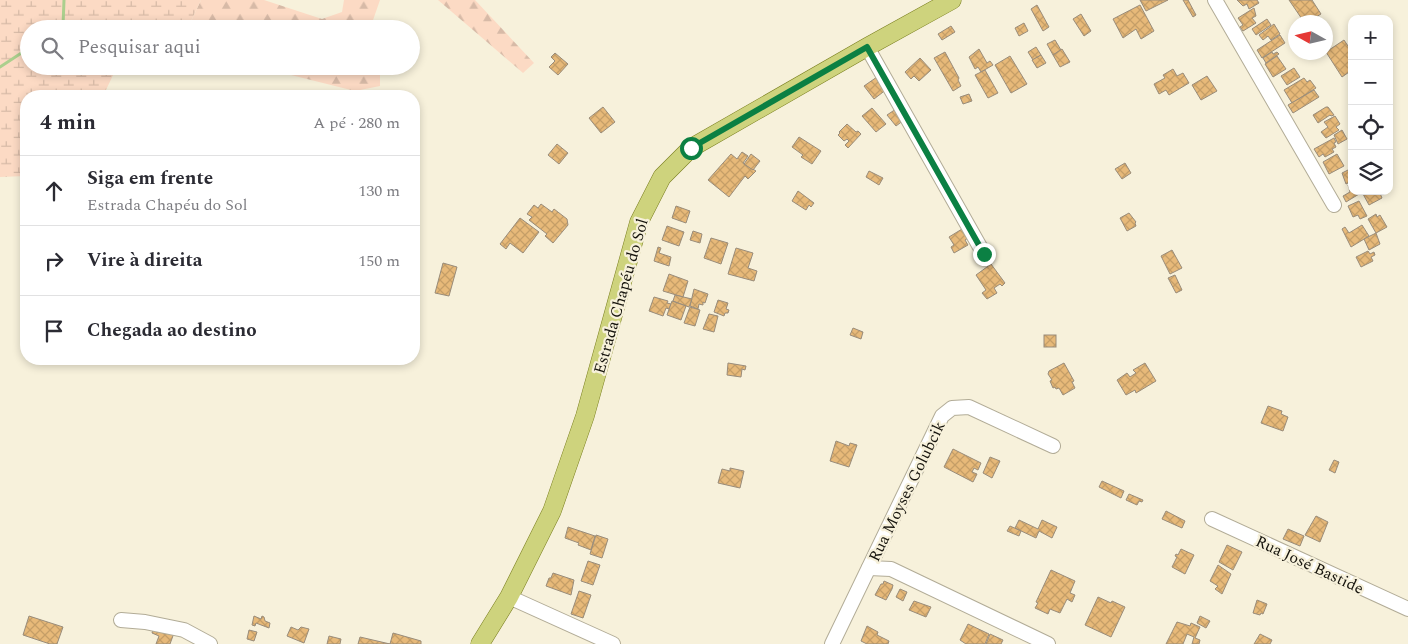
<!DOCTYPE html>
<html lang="pt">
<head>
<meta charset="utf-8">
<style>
  body { margin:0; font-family:Spectral,serif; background:#f7f7f7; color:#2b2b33 }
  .controls { position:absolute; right:15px; top:15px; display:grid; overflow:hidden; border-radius:10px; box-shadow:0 2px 8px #0003 }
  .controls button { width:45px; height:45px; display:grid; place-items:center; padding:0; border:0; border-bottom:1px solid #e1e1e2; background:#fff; color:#2b2b33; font:25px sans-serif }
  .compass { position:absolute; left:1288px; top:15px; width:45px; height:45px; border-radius:50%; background:#fff; box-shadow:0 2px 8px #0003; rotate:278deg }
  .stop { position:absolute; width:15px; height:15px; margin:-11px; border:4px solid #0b8043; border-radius:50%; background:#fff }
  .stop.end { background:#0b8043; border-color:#fff; box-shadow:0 1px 5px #0008 }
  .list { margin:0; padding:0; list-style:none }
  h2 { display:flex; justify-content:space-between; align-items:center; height:65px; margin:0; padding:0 20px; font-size:21px }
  h2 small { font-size:16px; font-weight:400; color:#7c7c81 }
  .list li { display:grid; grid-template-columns:32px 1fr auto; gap:15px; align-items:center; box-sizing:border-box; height:70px; padding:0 20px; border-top:1px solid #e1e1e2 }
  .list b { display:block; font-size:19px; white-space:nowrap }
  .list p { margin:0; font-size:16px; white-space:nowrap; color:#7c7c81 }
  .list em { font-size:16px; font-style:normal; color:#7c7c81 }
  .icon { flex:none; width:28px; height:28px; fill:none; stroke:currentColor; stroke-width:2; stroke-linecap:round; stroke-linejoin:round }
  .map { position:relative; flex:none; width:1408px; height:644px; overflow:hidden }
  .search { position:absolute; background:#fff; box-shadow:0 2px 8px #0003; left:20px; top:20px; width:400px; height:55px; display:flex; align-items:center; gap:12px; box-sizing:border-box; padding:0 18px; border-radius:28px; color:#7c7c81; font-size:19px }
  .panel { position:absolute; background:#fff; box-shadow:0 2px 8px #0003; left:20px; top:90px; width:400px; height:275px; border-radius:20px }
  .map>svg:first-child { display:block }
  .forest { fill:url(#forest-firs) }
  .wetland { fill:url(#wetland-marsh) }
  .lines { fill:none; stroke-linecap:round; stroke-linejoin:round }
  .stream { stroke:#abcf8d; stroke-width:3 }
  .building { fill:url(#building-cross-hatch); stroke:#998c7a }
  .minor-casing { stroke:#b2ac97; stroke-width:16 }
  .major-casing { stroke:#787d1d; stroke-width:19 }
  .minor { stroke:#fff; stroke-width:14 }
  .major { stroke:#ced37d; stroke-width:18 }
  .route { stroke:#0b8043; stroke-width:6 }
  .labels { text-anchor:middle; stroke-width:4.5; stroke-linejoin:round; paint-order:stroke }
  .street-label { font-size:16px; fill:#16140d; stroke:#f7f1db }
</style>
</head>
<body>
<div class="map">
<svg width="1408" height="644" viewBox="0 0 1408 644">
  <defs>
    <pattern id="forest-firs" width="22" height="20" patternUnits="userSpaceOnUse" patternTransform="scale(1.25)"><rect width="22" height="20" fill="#fcdac4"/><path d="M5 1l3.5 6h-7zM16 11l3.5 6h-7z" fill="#d7baa7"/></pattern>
    <pattern id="wetland-marsh" width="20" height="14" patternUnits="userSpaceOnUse" patternTransform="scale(1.25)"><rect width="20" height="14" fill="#fcdac4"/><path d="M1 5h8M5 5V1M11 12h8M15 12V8" fill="none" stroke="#d7baa7"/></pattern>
    <pattern id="building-cross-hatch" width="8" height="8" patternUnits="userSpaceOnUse" patternTransform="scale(1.25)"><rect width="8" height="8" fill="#e7b979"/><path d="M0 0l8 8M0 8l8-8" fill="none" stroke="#c59e67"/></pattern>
  </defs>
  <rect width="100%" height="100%" fill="#f7f1db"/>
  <g class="forest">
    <polygon points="201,0 264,0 322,19 342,12 344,0 380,0 372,23 374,29 183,29 192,19"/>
    <polygon points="438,0 475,0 534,63 523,73"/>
    <polygon points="150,66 380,66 380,86 355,91 291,75 147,70"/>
  </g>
  <polygon class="wetland" points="0,0 201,0 192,19 183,29 29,29 29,66 150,66 147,70 114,73 105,92 107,96 26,96 26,176 0,177"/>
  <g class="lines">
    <g class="stream">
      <polyline points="58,29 63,26 64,0"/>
      <polyline points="0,67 29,48"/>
    </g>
  </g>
  <g class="building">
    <polygon points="1140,0 1168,0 1146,11"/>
    <polygon points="1183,0 1188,0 1196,15 1193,17"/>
    <polygon points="1237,0 1257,0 1259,3 1249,9 1247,4 1243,6"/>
    <polygon points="1289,0 1312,0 1321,14 1308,22 1304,22"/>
    <polygon points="1037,5 1049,27 1043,31 1031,9"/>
    <polygon points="1140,5 1154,31 1141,39 1136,29 1123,38 1113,19"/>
    <polygon points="1254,8 1256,16 1252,18 1256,23 1243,31 1240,27 1243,25 1238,18"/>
    <polygon points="1081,14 1091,31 1084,36 1073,19"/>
    <polygon points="1267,19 1271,25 1256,35 1252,29"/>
    <polygon points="1024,23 1028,31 1019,36 1015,28"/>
    <polygon points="1274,24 1280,34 1271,40 1268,36 1263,40 1259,35"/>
    <polygon points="951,26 955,32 942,40 938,34"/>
    <polygon points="1280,35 1285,43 1262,58 1257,50"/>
    <polygon points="1055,40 1061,50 1053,55 1047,44"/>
    <polygon points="1344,40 1352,52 1352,70 1342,77 1326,52"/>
    <polygon points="1036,47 1041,55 1033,60 1028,52"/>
    <polygon points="979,49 987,63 990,61 993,65 981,72 978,67 975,69 969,57"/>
    <polygon points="1062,49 1070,62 1060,67 1053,55"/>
    <polygon points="945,52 959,78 958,80 961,86 953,91 934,58"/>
    <polygon points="1272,52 1273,54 1277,52 1279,54 1266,63 1263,58"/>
    <polygon points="555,53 568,64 558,75 549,67 555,61 551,57"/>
    <polygon points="1041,55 1046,63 1037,68 1032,60"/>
    <polygon points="1010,56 1027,84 1011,93 995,65"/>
    <polygon points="1277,56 1286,69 1273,77 1265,64"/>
    <polygon points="920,58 931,70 919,81 914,76 911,79 905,72"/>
    <polygon points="1294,68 1300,77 1287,85 1281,76"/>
    <polygon points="1173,69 1177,76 1183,73 1189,83 1169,95 1166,90 1159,94 1154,84 1165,78 1163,75"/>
    <polygon points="985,70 998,93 988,98 975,75"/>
    <polygon points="1207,76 1217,91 1201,100 1192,85"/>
    <polygon points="877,77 887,89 874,99 864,86"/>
    <polygon points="1304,78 1307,82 1310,80 1316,88 1292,103 1284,90"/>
    <polygon points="1314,90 1319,97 1293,113 1288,105"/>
    <polygon points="969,94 972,101 963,104 960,97"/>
    <polygon points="603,107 615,122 601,133 589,118"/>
    <polygon points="1326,107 1328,107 1334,115 1331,116 1330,115 1318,123 1313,115"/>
    <polygon points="872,108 886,124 876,132 862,116"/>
    <polygon points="896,109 904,120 896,126 887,115"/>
    <polygon points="1335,116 1340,124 1336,127 1339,130 1326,138 1321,132 1328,127 1324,122"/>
    <polygon points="847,124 856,132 858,131 861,134 848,148 845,145 849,141 847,139 844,141 838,135 840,133 839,132"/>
    <polygon points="1342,130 1347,139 1338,144 1334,135"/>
    <polygon points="799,137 821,151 812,164 801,157 803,155 792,147"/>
    <polygon points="1334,138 1336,142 1334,143 1336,147 1332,149 1334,152 1325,157 1323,154 1319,157 1314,149"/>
    <polygon points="557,144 568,153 559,164 548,155"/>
    <polygon points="742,152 748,156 743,163 756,171 748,179 745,176 729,197 708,180 731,154 737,159"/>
    <polygon points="751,154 760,161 753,170 744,164"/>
    <polygon points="1337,154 1344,166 1329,174 1323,162"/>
    <polygon points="1125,163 1131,173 1122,179 1115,169"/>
    <polygon points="1350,169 1352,181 1346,184 1342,173"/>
    <polygon points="869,171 883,178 879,185 866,177"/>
    <polygon points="1352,182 1352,191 1364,191 1346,202 1343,196 1350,192 1348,185"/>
    <polygon points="798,191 814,203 811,207 809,205 806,210 792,201"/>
    <polygon points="1368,191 1379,191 1382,198 1369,205 1363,194"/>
    <polygon points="1359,201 1367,216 1360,219 1358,215 1353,217 1348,206"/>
    <polygon points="541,204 552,212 554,209 567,219 568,225 553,243 545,236 547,234 529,220 532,217 527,214 534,205 538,208"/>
    <polygon points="676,206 690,211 686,223 672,218"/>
    <polygon points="1129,213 1136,222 1135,223 1136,226 1127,231 1120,218"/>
    <polygon points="1376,214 1377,217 1380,215 1387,227 1376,233 1368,219"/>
    <polygon points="520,218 539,232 523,253 510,243 506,249 500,244"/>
    <polygon points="1362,225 1369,236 1351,247 1342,229 1345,227 1349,233"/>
    <polygon points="667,226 684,232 679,246 662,240"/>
    <polygon points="962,229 968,238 965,240 968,245 954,253 951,247 954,245 949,237"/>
    <polygon points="693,231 702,234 700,243 690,240"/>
    <polygon points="1376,233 1380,244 1369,250 1364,239"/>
    <polygon points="711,238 728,243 721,264 704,258"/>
    <polygon points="658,247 661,248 659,253 671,257 669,266 654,261"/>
    <polygon points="736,248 753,253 748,268 757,271 754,281 728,274"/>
    <polygon points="1172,250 1182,268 1170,274 1161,256"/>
    <polygon points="1368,251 1370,254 1374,252 1375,255 1371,257 1373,261 1361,267 1356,257"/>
    <polygon points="443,263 457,267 449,296 435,293"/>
    <polygon points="991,264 1005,283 1002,286 1000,284 994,288 997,293 987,299 982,293 986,290 976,275"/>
    <polygon points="669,274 688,281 683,297 663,291"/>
    <polygon points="1175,275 1182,290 1176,293 1168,278"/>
    <polygon points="694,289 708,294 705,303 703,302 703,305 699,304 698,309 690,306"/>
    <polygon points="675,295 692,299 689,307 673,301"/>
    <polygon points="654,297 668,301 667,303 671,304 669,309 666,308 663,316 649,311"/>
    <polygon points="718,300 728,303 726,309 729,310 728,313 725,313 724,316 714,312"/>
    <polygon points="672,301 686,306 681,320 667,315"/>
    <polygon points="690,307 700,310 695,326 684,323"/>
    <polygon points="709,314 718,316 714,332 703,329"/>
    <polygon points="853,328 863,332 861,339 850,335"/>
    <rect x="1044" y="335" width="12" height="12"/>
    <polygon points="728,363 746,366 745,370 742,369 741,377 727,375"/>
    <polygon points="1064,363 1074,381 1072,382 1075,388 1063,395 1059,388 1056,389 1055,387 1053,388 1050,381 1052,380 1048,374 1049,371"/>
    <polygon points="1145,363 1156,381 1136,393 1135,390 1126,395 1117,380 1127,373 1130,377 1136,373 1133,370"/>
    <polygon points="1268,406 1282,411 1281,414 1288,417 1283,431 1261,423"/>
    <polygon points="836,441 849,446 850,443 857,445 849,467 830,461"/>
    <polygon points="953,449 981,463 978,470 974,468 972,472 977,474 973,482 944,467"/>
    <polygon points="990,457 1000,461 992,478 983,473"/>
    <polygon points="1334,460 1339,462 1335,473 1329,470"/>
    <polygon points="730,468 744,471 740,488 718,483 722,469 730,471"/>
    <polygon points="1102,481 1124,491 1121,498 1099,487"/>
    <polygon points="1129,494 1143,500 1142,502 1139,501 1137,505 1126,500"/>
    <polygon points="1166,511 1185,521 1182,528 1162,519"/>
    <polygon points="1316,516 1328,522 1320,542 1305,535"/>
    <polygon points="1019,520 1038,529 1042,520 1057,527 1052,538 1039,531 1036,538 1015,528"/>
    <polygon points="1010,526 1021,531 1019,536 1007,531"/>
    <polygon points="568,527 595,536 591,550 578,545 579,543 565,538"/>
    <polygon points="1288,529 1304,536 1300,546 1283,539"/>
    <polygon points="596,535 608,539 602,558 590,554"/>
    <polygon points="1227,545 1242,552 1233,570 1219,562"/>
    <polygon points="1181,549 1194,555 1185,574 1172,567 1177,557 1175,556 1176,554 1178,555"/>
    <polygon points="588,561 600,565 593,585 581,581"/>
    <polygon points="1218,565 1231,574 1222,594 1215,589 1218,586 1210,581"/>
    <polygon points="1051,570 1075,581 1070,593 1075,595 1072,602 1067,599 1060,613 1050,609 1048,614 1035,608 1038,603 1036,602"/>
    <polygon points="553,573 574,580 571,595 546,586 549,578 551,578"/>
    <polygon points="884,581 893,585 892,589 886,600 875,595 881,584 883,584"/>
    <polygon points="900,589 907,592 903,601 896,597"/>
    <polygon points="579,591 591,595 583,618 571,614"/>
    <polygon points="1098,597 1111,603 1112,601 1125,607 1111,637 1085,625"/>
    <polygon points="1257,600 1267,604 1263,614 1261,613 1260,615 1253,613"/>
    <polygon points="914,601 931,607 926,617 909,610"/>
    <polygon points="29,616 63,627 57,644 50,644 23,635"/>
    <polygon points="254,616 261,619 262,616 264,617 265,621 270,623 269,628 256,623 255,626 252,625"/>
    <polygon points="1200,616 1210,621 1206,628 1197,623"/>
    <polygon points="1177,622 1190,626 1191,623 1200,627 1195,638 1200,640 1199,644 1192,644 1194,637 1187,634 1183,644 1166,644"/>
    <polygon points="968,624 989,634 985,644 966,644 960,640"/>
    <polygon points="154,626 174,633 170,644 156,644 159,636 152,633"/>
    <polygon points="867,626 878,632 877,635 889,641 888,644 867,644 861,641"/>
    <polygon points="291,627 298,630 301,627 309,629 304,643 287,636"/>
    <polygon points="249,630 257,632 254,641 247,639"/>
    <polygon points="393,633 421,641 421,644 358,644 360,637 390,644"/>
    <polygon points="990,634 1003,640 1001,644 986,644"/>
    <polygon points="1260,634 1272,640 1270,644 1254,644"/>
    <polygon points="329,636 341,639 340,644 327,644"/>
  </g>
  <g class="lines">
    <g class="minor-casing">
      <g id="minor">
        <polyline points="1215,0 1334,205"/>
        <polyline points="867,47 984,254"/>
        <polyline points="1212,519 1408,609"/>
        <polyline points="869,568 891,569 1048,644"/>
        <polyline points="509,597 613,644"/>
        <polyline points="121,620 145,622 184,630 210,644"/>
        <polyline points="832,644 942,416 952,408 969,407 1053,446"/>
      </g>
    </g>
    <g class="major-casing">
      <polyline id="major" points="480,644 509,597 552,511 585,416 639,222 662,177 691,148 867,47 952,0"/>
    </g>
    <use href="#minor" class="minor"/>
    <use href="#major" class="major"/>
  </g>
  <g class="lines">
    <polyline class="route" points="691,148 867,47 984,254"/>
  </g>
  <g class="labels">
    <g class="street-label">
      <text transform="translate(620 296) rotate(-74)" y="6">Estrada Chapéu do Sol</text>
      <text transform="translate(906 491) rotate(-64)" y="6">Rua Moyses Golubcik</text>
      <text transform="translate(1310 564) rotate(25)" y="6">Rua José Bastide</text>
    </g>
  </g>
</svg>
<div class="controls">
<button>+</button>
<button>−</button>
<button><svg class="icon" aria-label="locate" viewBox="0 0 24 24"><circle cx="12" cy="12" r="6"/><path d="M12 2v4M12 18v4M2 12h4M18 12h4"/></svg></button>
<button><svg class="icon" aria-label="layers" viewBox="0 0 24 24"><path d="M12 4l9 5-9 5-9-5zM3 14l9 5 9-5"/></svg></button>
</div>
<svg class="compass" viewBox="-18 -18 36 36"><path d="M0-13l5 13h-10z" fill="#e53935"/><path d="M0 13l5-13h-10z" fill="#7c7c81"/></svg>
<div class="stop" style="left:691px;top:148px"></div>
<div class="stop end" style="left:984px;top:254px"></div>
<div class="search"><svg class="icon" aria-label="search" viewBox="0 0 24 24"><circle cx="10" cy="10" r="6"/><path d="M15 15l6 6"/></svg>Pesquisar aqui</div>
<section class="panel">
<h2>4 min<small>A pé · 280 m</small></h2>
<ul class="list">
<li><svg class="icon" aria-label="ahead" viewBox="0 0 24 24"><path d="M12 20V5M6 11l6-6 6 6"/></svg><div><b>Siga em frente</b><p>Estrada Chapéu do Sol</p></div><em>130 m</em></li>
<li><svg class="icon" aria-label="right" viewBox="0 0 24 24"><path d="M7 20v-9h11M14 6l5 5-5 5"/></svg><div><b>Vire à direita</b></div><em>150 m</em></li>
<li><svg class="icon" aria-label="arrive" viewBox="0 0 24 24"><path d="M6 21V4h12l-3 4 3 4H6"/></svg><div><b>Chegada ao destino</b></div></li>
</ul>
</section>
</div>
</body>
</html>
